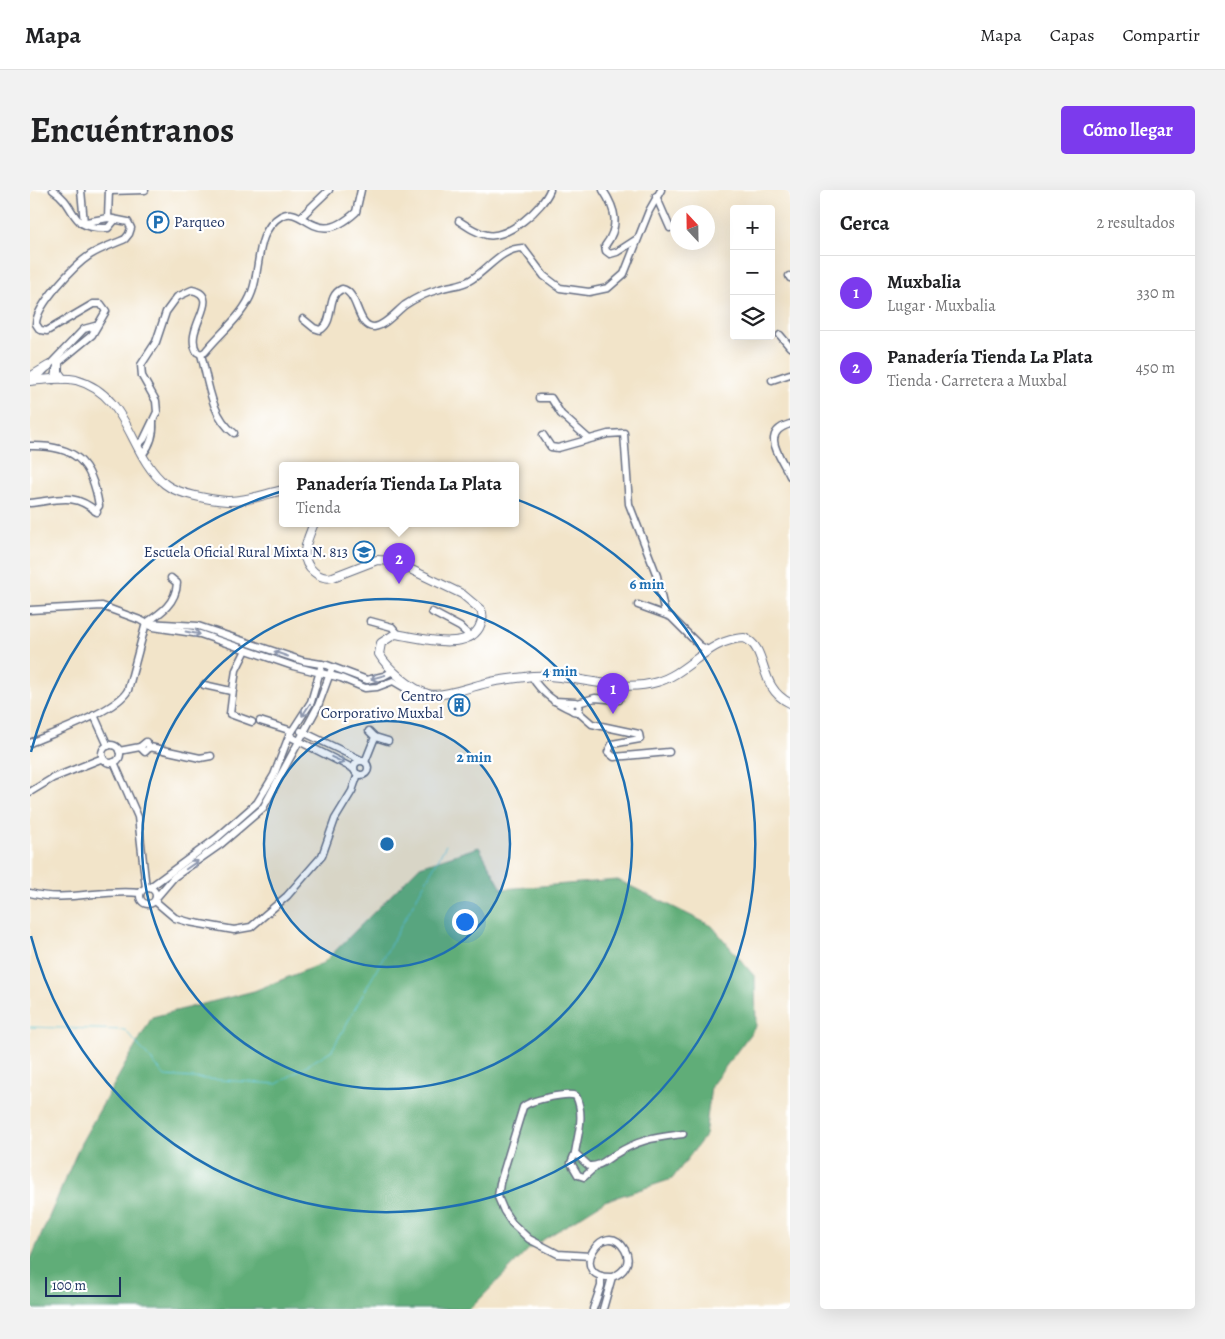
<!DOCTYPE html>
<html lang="es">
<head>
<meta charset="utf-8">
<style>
  body { margin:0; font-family:Alegreya,serif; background:#f2f2f2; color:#202124 }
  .controls { position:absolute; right:15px; top:15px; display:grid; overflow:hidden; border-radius:5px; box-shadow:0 5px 20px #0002 }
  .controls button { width:45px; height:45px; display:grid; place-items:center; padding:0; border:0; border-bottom:1px solid #e0e0e0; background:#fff; color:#202124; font:25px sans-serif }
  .compass { position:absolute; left:640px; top:15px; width:45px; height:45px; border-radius:50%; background:#fff; box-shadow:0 5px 20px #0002; rotate:338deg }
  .scale { position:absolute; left:15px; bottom:12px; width:76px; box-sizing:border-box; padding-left:5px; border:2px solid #1b2f5e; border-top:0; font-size:14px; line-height:18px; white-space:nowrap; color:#1b2f5e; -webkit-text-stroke:4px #fff; paint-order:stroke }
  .you { position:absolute; left:434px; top:731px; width:18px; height:18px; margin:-12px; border:4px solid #fff; border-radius:50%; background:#1a73e8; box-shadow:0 0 0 8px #1a73e833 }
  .badge { display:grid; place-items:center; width:32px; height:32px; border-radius:50%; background:#7c3aed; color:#fff; font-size:16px; font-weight:700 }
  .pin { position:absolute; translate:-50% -41px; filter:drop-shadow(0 1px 2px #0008) }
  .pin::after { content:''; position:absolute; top:26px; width:18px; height:15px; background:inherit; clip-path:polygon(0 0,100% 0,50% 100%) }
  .popup { position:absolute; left:249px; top:272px; width:240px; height:65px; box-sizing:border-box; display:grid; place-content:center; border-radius:5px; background:#fff; filter:drop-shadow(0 1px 4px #0005); font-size:16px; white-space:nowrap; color:#757577 }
  .popup b { font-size:19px; color:#202124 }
  .popup::after { content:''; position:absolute; left:50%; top:100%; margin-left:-10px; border:10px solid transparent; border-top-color:#fff }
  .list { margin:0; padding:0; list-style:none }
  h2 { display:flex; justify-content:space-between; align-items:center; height:65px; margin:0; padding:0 20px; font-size:21px }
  h2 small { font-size:16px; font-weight:400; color:#757577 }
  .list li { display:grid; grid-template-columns:32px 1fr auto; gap:15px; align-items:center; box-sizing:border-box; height:75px; padding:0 20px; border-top:1px solid #e0e0e0 }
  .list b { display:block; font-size:19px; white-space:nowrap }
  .list p { margin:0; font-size:16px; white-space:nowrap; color:#757577 }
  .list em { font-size:16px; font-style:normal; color:#757577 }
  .icon { flex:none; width:28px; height:28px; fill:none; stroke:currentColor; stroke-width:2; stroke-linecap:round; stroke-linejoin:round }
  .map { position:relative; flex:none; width:760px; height:1119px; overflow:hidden; border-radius:5px }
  header { display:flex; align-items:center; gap:30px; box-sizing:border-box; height:70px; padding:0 25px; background:#fff; border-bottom:1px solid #e0e0e0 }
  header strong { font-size:24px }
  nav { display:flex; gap:28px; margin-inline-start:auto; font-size:18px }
  .intro { display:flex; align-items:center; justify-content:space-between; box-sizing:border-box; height:120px; padding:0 30px }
  h1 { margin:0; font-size:35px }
  .button { padding:12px 22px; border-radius:5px; background:#7c3aed; color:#fff; font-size:18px; font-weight:700 }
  main { display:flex; gap:30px; padding:0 30px }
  aside { flex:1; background:#fff; border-radius:5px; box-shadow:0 5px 20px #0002 }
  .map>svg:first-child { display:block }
  .forest { fill:#60ad78; stroke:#3e6e6b }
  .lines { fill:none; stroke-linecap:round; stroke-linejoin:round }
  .stream { stroke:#5cc5d8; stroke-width:1 }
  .minor-casing { stroke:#666e83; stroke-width:9 }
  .major-casing { stroke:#666e83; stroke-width:10 }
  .minor { stroke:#fff; stroke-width:6 }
  .major { stroke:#fff; stroke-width:8 }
  .oneway { stroke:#8d97ae }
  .ring { fill:none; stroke:#1f6fb2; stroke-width:2.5 }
  .labels { text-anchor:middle; stroke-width:4.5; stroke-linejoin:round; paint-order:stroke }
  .poi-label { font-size:15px; fill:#1b2f5e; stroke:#fff; text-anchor:end }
  .centre { fill:#1f6fb2; stroke:#fff; stroke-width:2.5 }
  .ring-label { font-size:15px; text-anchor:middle; font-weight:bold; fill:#1f6fb2; stroke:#fff; stroke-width:4.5; stroke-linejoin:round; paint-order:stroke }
</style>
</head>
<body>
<header>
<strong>Mapa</strong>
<nav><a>Mapa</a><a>Capas</a><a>Compartir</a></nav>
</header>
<div class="intro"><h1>Encuéntranos</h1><a class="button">Cómo llegar</a></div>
<main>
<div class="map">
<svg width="760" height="1119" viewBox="0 0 760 1119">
  <rect width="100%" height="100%" fill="#fff"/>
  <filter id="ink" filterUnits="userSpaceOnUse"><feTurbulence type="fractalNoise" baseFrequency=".02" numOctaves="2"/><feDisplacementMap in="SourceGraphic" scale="10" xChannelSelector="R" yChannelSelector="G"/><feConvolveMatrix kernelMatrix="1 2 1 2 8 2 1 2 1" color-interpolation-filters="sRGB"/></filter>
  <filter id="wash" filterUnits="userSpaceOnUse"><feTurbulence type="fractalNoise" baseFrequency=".0096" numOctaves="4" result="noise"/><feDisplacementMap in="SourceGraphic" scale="20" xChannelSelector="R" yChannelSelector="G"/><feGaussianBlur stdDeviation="1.12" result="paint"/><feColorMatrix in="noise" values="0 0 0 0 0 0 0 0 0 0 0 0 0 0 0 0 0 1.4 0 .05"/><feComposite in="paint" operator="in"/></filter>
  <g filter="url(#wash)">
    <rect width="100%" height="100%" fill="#f2e4c9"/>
    <polygon class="forest" points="449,657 472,699 588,690 682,736 725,787 726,836 681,896 675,946 642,989 575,1011 500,1058 440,1119 0,1119 0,1071 51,953 122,827 224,801 293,773 390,676"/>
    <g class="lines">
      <polyline class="stream" points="0,837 95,840 135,886 247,894 302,860 416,655"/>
    </g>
  </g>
  <g filter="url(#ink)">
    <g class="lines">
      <g class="minor-casing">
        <g id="minor">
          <path d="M23,0C49,17 37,40 78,38L84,31"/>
          <polyline points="51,0 54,33"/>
          <path d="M573,0C586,20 590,36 575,56L576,61L580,64L587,62L607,49"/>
          <polyline points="79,1 115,0"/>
          <polyline points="626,6 640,38"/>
          <polyline points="271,27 299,0"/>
          <polyline points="78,28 79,0"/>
          <path d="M429,31C438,37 447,43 457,45C478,49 513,18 520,0"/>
          <polyline points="759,86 760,88"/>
          <path d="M273,129L284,138L290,140C306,131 295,106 312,99C329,102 326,137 344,137C355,136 367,121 375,115C384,109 399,102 410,99C421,95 432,96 442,89C459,78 472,58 493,58L514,86L530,98L559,102L578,98L594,84L619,21L631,0"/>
          <polyline points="750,145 760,157"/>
          <path d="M171,164C178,191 181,226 204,243"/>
          <polyline points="5,190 54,139 65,136"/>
          <path d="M23,190L28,173L62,145L76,121L71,114H63L17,141L10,140L6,134C6,115 45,75 60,65C71,58 84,54 95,49L99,44L101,38L98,32L78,28L51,33"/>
          <polyline points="742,190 760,184"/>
          <polyline points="509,208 521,208 531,224 559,249"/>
          <path d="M760,234C729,243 751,267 760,286"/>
          <polyline points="513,245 521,257 528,258 578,244 594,243 599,314 627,386 635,424"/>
          <path d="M108,255L114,249L127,222L126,211L112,186L111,175L126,152L136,122L147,107L162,100C194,107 152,139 167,162L171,164L175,162C190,143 214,125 222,102C231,78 225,41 251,26C274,13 284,61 326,22L331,0"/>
          <path d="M0,256C45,255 62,271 69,316L65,321"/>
          <path d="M113,264C121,254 124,245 123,232"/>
          <path d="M0,313C28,310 44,302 67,322"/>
          <polyline points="608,415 641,427 670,456 678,460"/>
          <polyline points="0,420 72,416 110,430 123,437 170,444 263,476 311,488 335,498 347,497 363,491 385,504 399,504"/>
          <polyline points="402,422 430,437 441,447"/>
          <polyline points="340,431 362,437 368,444"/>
          <polyline points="117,433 168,436 273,471 297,475 337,490 354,486 363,481"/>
          <path d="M502,487C511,502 525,513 542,520"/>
          <polyline points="174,495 201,501 203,500 206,480 216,460"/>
          <polyline points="203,500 200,524 222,532"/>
          <polyline points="524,511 545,512"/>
          <circle cx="545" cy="517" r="4.5"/>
          <polyline points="548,513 565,508 589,510"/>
          <polyline points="547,521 562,534 609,544 610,549 582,554 578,562 584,567 639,562"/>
          <polyline points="64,525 78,556"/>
          <polyline points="230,531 262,541"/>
          <polyline points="271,541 331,570"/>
          <polyline points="259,546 324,579"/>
          <polyline points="345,547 358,551"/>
          <path d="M0,553C23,543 87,521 98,500L116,433C131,423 146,413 147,393L141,388"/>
          <circle cx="81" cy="564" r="9"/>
          <polyline points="120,557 115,562 110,557 116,552 120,557 170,568 181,566"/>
          <polyline points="89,561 110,557"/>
          <circle cx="331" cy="578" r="7"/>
          <polyline points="84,572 108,627 116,698"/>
          <polyline points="335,572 345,547 339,541"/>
          <polyline points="0,602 23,588 73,568"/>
          <circle cx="118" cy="706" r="8"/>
          <polyline points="119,698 187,648 227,613 244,585 259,546 281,512 292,474"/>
          <path d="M0,703C36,713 73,698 110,703"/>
          <polyline points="126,708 144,687 191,654 233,618 288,516 302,478"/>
          <polyline points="125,711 145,728 159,732 204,740 221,737 257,706 292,666 305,629 322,601 328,584"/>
          <polyline points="545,963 541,973 548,985 554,987 565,977"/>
          <path d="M560,1066L528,1064L499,1049L482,1033L474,1021L468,1007L470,993L493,917C500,910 537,902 546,906C555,925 548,944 545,963L559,976C569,977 576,970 584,965C610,949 623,948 653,944"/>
          <polyline points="563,1119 571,1096 571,1086"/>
          <path d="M573,1119L582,1087C594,1083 602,1072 595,1060C574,1024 535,1089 582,1087"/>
        </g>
      </g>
      <g class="major-casing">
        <g id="major">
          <polyline points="28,173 28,182 33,189"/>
          <polyline points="0,187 18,176"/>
          <path d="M0,191C14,190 31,187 46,190C100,205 99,265 135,294C147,304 182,310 197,311C215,312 235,304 253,300"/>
          <path d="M284,333C278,349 267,368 284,382C290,387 295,389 303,387L347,370L363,371L432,404L451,420C454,427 452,431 449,438C435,462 388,447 365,444L351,453L349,464C358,479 381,499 398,504C413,508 445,495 461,492C475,489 489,488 503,486C544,483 587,504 627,492C659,483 678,449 714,448C739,457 727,498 760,513"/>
        </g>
      </g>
      <use href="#minor" class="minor"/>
      <use href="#major" class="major"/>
    </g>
    <defs><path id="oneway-shaft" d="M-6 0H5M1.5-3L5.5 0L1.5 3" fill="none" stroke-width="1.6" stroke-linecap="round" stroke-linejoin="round" transform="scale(1.25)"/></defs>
    <g class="oneway">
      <use href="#oneway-shaft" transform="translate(163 443) rotate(11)"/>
      <use href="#oneway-shaft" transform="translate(251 464) rotate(-161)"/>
      <use href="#oneway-shaft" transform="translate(348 487) rotate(165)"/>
      <use href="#oneway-shaft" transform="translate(276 520) rotate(123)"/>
      <use href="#oneway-shaft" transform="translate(308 570) rotate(25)"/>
      <use href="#oneway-shaft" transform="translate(162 675) rotate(-35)"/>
    </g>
  </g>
  <circle cx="357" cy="654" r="123" fill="#1f6fb2" fill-opacity=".12"/>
  <g class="ring">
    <circle cx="357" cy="654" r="123"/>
    <circle cx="357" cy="654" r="245"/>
    <path d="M1 562A368 368 0 1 1 1 746"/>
  </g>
  <defs>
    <g id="parking-ring" transform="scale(1.125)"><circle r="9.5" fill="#fff" stroke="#1f6fb2" stroke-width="1.5"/><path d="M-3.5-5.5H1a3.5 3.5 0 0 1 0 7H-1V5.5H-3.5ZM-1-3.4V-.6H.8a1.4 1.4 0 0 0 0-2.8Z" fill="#1f6fb2"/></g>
    <g id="school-ring" transform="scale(1.125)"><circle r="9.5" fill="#fff" stroke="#1f6fb2" stroke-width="1.5"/><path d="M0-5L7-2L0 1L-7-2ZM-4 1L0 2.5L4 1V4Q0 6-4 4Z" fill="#1f6fb2"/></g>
    <g id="building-ring" transform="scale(1.125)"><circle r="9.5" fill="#fff" stroke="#1f6fb2" stroke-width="1.5"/><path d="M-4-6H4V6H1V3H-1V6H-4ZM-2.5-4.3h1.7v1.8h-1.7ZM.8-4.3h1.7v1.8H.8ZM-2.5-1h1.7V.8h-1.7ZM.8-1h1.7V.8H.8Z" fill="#1f6fb2"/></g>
  </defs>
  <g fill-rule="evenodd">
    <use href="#parking-ring" x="128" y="32"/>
    <use href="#school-ring" x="334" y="362"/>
    <use href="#building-ring" x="429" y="515"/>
  </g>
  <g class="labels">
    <g class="poi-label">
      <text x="144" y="37" text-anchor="start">Parqueo</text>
      <text x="318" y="367">Escuela Oficial Rural Mixta N. 813</text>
      <text x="413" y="511">Centro<tspan x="413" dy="17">Corporativo Muxbal</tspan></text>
    </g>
  </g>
  <circle cx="357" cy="654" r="8" class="centre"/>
  <g class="ring-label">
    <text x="617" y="399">6 min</text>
    <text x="530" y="486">4 min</text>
    <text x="444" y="572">2 min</text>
  </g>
</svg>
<div class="controls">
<button>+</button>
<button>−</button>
<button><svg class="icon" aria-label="layers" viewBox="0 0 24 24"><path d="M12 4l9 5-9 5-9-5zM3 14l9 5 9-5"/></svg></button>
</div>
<svg class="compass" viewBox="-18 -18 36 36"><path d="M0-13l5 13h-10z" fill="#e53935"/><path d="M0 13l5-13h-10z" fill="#757577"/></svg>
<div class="scale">100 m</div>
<div class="you"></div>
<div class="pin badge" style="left:583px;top:524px">1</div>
<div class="pin badge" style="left:369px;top:394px">2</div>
<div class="popup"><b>Panadería Tienda La Plata</b>Tienda</div>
</div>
<aside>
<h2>Cerca<small>2 resultados</small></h2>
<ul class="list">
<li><span class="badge">1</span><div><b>Muxbalia</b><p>Lugar · Muxbalia</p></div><em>330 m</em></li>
<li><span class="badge">2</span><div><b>Panadería Tienda La Plata</b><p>Tienda · Carretera a Muxbal</p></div><em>450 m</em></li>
</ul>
</aside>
</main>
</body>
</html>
